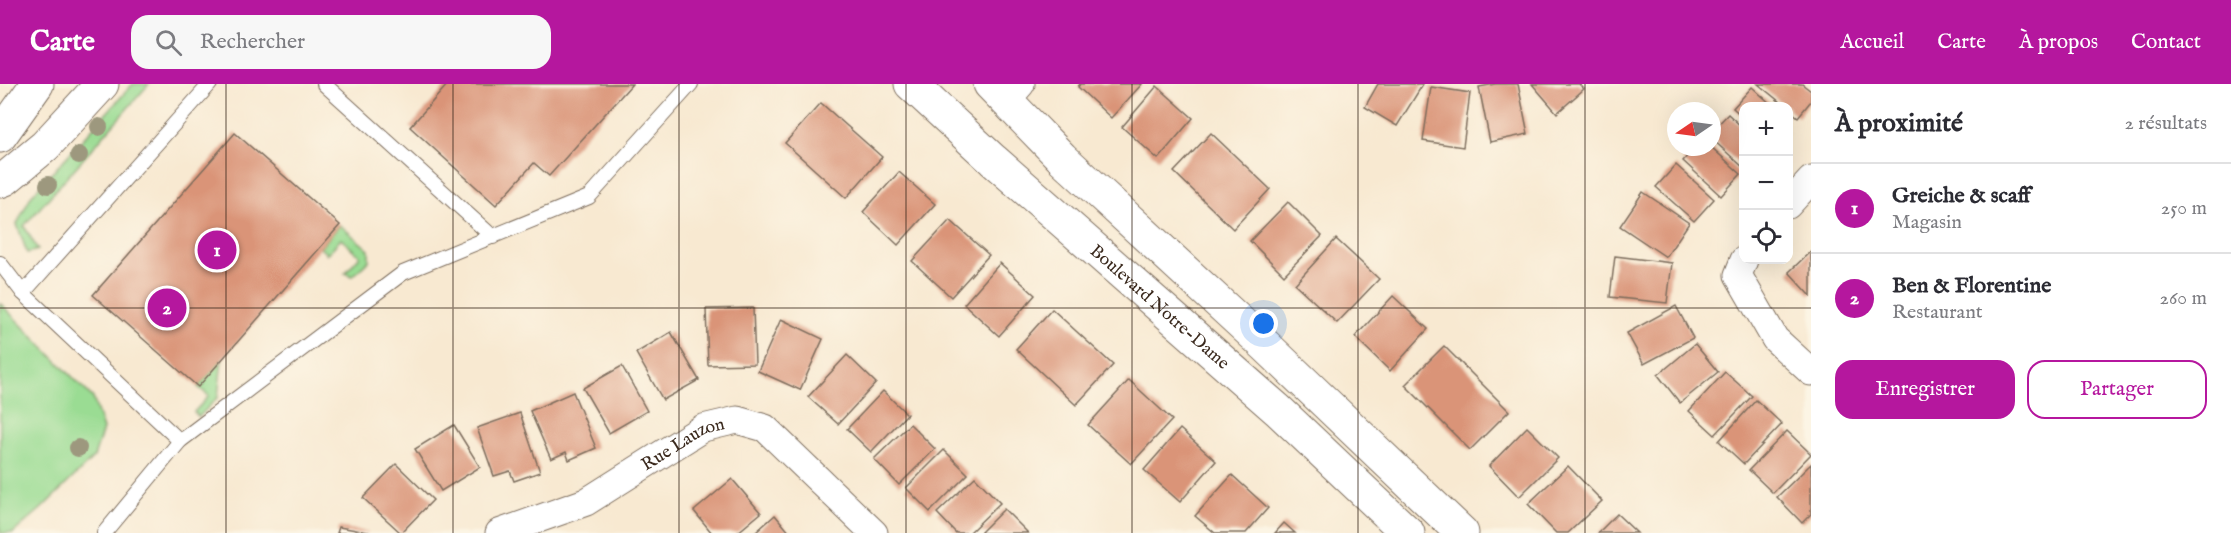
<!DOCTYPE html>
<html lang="fr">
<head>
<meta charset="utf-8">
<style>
  body { margin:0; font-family:"IM FELL English",serif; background:#f7f7f7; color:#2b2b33 }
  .controls { position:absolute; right:18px; top:18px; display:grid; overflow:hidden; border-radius:12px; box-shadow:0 6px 24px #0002 }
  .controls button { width:54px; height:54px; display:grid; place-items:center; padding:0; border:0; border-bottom:2px solid #e1e1e2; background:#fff; color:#2b2b33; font:30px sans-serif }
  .compass { position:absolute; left:1667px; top:18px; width:54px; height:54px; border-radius:50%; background:#fff; box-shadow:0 6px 24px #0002; rotate:257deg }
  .you { position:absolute; left:1264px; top:240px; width:21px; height:21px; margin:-15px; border:4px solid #fff; border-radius:50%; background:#1a73e8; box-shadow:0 0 0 9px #1a73e833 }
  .badge { display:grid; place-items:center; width:39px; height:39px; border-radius:50%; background:#b5179e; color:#fff; font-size:20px; font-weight:700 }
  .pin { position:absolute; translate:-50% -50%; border:3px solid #fff; box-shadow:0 2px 6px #0006 }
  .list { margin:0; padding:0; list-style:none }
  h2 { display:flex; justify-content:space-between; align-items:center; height:78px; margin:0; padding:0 24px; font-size:26px }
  h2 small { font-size:20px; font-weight:400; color:#7c7c81 }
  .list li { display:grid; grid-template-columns:39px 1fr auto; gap:18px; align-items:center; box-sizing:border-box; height:90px; padding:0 24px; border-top:2px solid #e1e1e2 }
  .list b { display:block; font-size:22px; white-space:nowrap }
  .list p { margin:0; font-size:20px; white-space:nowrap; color:#7c7c81 }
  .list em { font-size:20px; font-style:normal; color:#7c7c81 }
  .actions { display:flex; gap:12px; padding:18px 24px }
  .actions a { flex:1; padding:14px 0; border:2px solid #b5179e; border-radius:18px; text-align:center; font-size:21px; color:#b5179e }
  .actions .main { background:#b5179e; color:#fff }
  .icon { flex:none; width:33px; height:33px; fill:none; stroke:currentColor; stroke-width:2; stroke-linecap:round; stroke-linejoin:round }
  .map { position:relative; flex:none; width:1811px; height:449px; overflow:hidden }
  header { display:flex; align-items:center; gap:36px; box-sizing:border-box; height:84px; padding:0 30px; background:#b5179e; color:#fff }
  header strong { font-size:28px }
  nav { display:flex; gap:33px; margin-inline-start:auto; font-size:21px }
  .search { width:420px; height:54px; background:#f7f7f7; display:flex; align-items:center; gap:15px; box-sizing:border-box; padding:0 21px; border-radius:18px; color:#7c7c81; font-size:22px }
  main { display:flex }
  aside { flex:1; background:#fff }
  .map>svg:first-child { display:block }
  .green { fill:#9adc93; stroke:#6a8358; stroke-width:1.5 }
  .building { fill:#da9478 }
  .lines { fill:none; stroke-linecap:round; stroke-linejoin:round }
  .service-casing { stroke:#7d6d5d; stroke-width:16 }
  .minor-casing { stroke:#7d6d5d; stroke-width:29 }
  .tertiary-casing { stroke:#7d6d5d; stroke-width:35 }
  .service { stroke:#fff; stroke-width:14 }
  .minor { stroke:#fff; stroke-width:27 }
  .tertiary { stroke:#fff; stroke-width:33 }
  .tree { fill:#9d987e }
  .grid { fill:none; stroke:#3b2a1e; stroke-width:1.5; stroke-opacity:0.55 }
  .labels { text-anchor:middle; stroke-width:4.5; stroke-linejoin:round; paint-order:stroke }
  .street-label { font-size:18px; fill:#3b2a1e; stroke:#fcf5e5 }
</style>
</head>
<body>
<header>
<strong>Carte</strong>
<div class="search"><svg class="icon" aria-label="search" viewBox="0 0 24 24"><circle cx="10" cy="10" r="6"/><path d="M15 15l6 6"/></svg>Rechercher</div>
<nav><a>Accueil</a><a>Carte</a><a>À propos</a><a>Contact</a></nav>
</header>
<main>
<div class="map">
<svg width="1811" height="449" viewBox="0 0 1811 449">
  <rect width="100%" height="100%" fill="#fcf5e5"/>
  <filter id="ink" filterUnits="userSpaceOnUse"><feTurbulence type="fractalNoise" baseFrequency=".0167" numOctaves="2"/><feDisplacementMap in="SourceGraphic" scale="12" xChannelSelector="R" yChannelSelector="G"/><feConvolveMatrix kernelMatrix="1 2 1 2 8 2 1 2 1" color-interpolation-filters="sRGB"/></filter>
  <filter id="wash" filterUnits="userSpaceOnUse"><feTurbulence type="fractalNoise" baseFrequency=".008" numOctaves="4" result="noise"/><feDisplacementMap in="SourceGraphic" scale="24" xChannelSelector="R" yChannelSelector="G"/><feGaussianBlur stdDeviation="1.35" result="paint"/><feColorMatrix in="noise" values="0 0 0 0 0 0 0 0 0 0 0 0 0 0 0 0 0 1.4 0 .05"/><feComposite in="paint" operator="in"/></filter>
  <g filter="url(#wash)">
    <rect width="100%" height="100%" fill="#f8e9d1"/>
    <g class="green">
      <polygon points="133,0 149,0 24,142 38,166 27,169 17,140 31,112"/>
      <polygon points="340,141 369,166 369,177 352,192 345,189 360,172 341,155 327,170 320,164"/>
      <polygon points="0,219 93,314 103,345 94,373 41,425 13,449 0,449"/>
      <polygon points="222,275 218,313 199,333 194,328 209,312 198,303"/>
    </g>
    <g id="blocks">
      <g class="building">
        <polygon points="448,0 632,0 549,92 534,79 496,121 410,43"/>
        <polygon points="1080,0 1142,0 1111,34 1078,3"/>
        <polygon points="1378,0 1423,0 1397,42 1365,23"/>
        <polygon points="1495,0 1518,0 1528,50 1490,58 1479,3"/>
        <polygon points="1532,0 1579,0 1584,5 1557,29"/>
        <polygon points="1758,0 1802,0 1811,7 1811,17 1798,33 1788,25 1788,22 1785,22"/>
        <polygon points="1157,2 1193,34 1158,75 1122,43"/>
        <polygon points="1431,3 1470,9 1463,63 1423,57"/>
        <polygon points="1752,3 1773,22 1744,22 1744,34 1733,24"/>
        <polygon points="821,19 882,73 846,114 785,59"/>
        <polygon points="1728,30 1744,45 1744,84 1712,55 1712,47"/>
        <polygon points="235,49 340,141 198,303 93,211"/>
        <polygon points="1211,49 1270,105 1233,145 1174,88"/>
        <polygon points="1695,63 1711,63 1741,90 1721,112 1683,77"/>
        <polygon points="1676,81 1714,115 1694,137 1656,103"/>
        <polygon points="899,88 935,120 898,161 863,128"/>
        <polygon points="1643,108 1689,139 1666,173 1620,142"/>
        <polygon points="1288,118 1322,152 1284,191 1250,157"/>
        <polygon points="950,136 989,171 951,213 912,177"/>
        <polygon points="1336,155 1379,195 1337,239 1295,200"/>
        <polygon points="1811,167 1811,212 1789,188"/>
        <polygon points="1615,172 1672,179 1667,219 1610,213"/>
        <polygon points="1000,179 1035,211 999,252 964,220"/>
        <polygon points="1393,212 1428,245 1390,287 1355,253"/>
        <polygon points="1676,222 1693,254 1644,280 1627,249"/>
        <polygon points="753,224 755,280 708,281 706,225"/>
        <polygon points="1052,225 1113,281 1076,321 1016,265"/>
        <polygon points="781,235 823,255 800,306 758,287"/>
        <polygon points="671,248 699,296 663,316 636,269"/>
        <polygon points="1695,260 1718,288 1680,319 1658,291"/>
        <polygon points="1444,262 1509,327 1470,366 1405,301"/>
        <polygon points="847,271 876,299 838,340 808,313"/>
        <polygon points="622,282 647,327 609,349 583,304"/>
        <polygon points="1725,288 1752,312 1715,351 1689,327"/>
        <polygon points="1129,296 1172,336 1131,380 1088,341"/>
        <polygon points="883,307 907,330 871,368 847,345"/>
        <polygon points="573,308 596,364 569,376 566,368 551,375 530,327"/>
        <polygon points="1756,316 1782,340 1744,380 1719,357"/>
        <polygon points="520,329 540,388 514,397 510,387 494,392 477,344"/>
        <polygon points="910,340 935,365 899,401 874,375"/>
        <polygon points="454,341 480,383 441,407 415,365"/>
        <polygon points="1527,343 1558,374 1519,413 1489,382"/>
        <polygon points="1180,345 1216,377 1180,418 1144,386"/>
        <polygon points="1787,347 1811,370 1773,409 1749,386"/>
        <polygon points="944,366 968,390 930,428 906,404"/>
        <polygon points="396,380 433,416 401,449 363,414"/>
        <polygon points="1811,380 1811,430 1802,439 1777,413"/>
        <polygon points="1568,382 1602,417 1568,449 1556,449 1528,420"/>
        <polygon points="1232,391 1268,424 1246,449 1215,449 1195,432"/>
        <polygon points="975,393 1000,419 969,449 956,449 937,429"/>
        <polygon points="732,395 761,429 737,449 712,449 694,427"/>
        <polygon points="1004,425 1028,449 980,449"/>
        <polygon points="1617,430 1637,449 1598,449"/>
        <polygon points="775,431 790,449 755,449"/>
        <polygon points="1284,439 1295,449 1275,449"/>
        <polygon points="339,443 368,448 367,449 337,449"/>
      </g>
    </g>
  </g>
  <g filter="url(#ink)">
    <use href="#blocks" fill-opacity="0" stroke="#7d6d5d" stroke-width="1.5"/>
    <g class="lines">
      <g class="service-casing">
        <g id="service">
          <polyline points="324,0 493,153"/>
          <polyline points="0,179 23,209 180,357 403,189 589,113 691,0"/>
          <polyline points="23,209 210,0"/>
          <polyline points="104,449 180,357"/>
        </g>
      </g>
      <g class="minor-casing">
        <g id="minor">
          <polyline points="1007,16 1021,0"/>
          <polyline points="1788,121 1811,96"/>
          <polyline points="1744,176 1738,191 1775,255 1811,288"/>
          <path id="s1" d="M499,449L586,418L703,344L737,336L765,344L874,449"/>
        </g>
      </g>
      <g class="tertiary-casing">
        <g id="tertiary">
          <path id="s2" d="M911,0L993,76L1278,326L1408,449"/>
          <polyline points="990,0 1062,74 1266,262 1462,449"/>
          <polyline points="0,52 37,0"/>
          <polyline points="0,97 5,95 45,62 102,0"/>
        </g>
      </g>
      <use href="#service" class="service"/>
      <use href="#minor" class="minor"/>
      <use href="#tertiary" class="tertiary"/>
    </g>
    <g class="tree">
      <circle cx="99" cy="43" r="9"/>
      <circle cx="79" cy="71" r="9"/>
      <circle cx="48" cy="101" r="9"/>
      <circle cx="78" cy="364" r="9"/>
    </g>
  </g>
  <path class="grid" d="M226,0V449M453,0V449M679,0V449M906,0V449M1132,0V449M1358,0V449M1585,0V449M0,224H1811"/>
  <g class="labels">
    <g class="street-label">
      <text dy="6" stroke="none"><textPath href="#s2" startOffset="334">Boulevard Notre-Dame</textPath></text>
      <text dy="6" stroke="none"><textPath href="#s1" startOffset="206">Rue Lauzon</textPath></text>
    </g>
  </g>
</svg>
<div class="controls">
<button>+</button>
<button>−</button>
<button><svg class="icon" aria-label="locate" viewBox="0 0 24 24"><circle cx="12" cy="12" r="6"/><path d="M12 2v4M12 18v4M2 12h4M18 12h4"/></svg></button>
</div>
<svg class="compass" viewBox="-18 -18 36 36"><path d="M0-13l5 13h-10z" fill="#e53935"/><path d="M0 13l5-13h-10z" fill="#7c7c81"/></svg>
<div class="you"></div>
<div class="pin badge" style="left:217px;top:166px">1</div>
<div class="pin badge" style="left:167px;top:224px">2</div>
</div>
<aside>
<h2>À proximité<small>2 résultats</small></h2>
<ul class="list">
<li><span class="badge">1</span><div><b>Greiche &amp; scaff</b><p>Magasin</p></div><em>250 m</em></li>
<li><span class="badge">2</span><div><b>Ben &amp; Florentine</b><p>Restaurant</p></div><em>260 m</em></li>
</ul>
<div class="actions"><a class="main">Enregistrer</a><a>Partager</a></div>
</aside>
</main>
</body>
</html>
